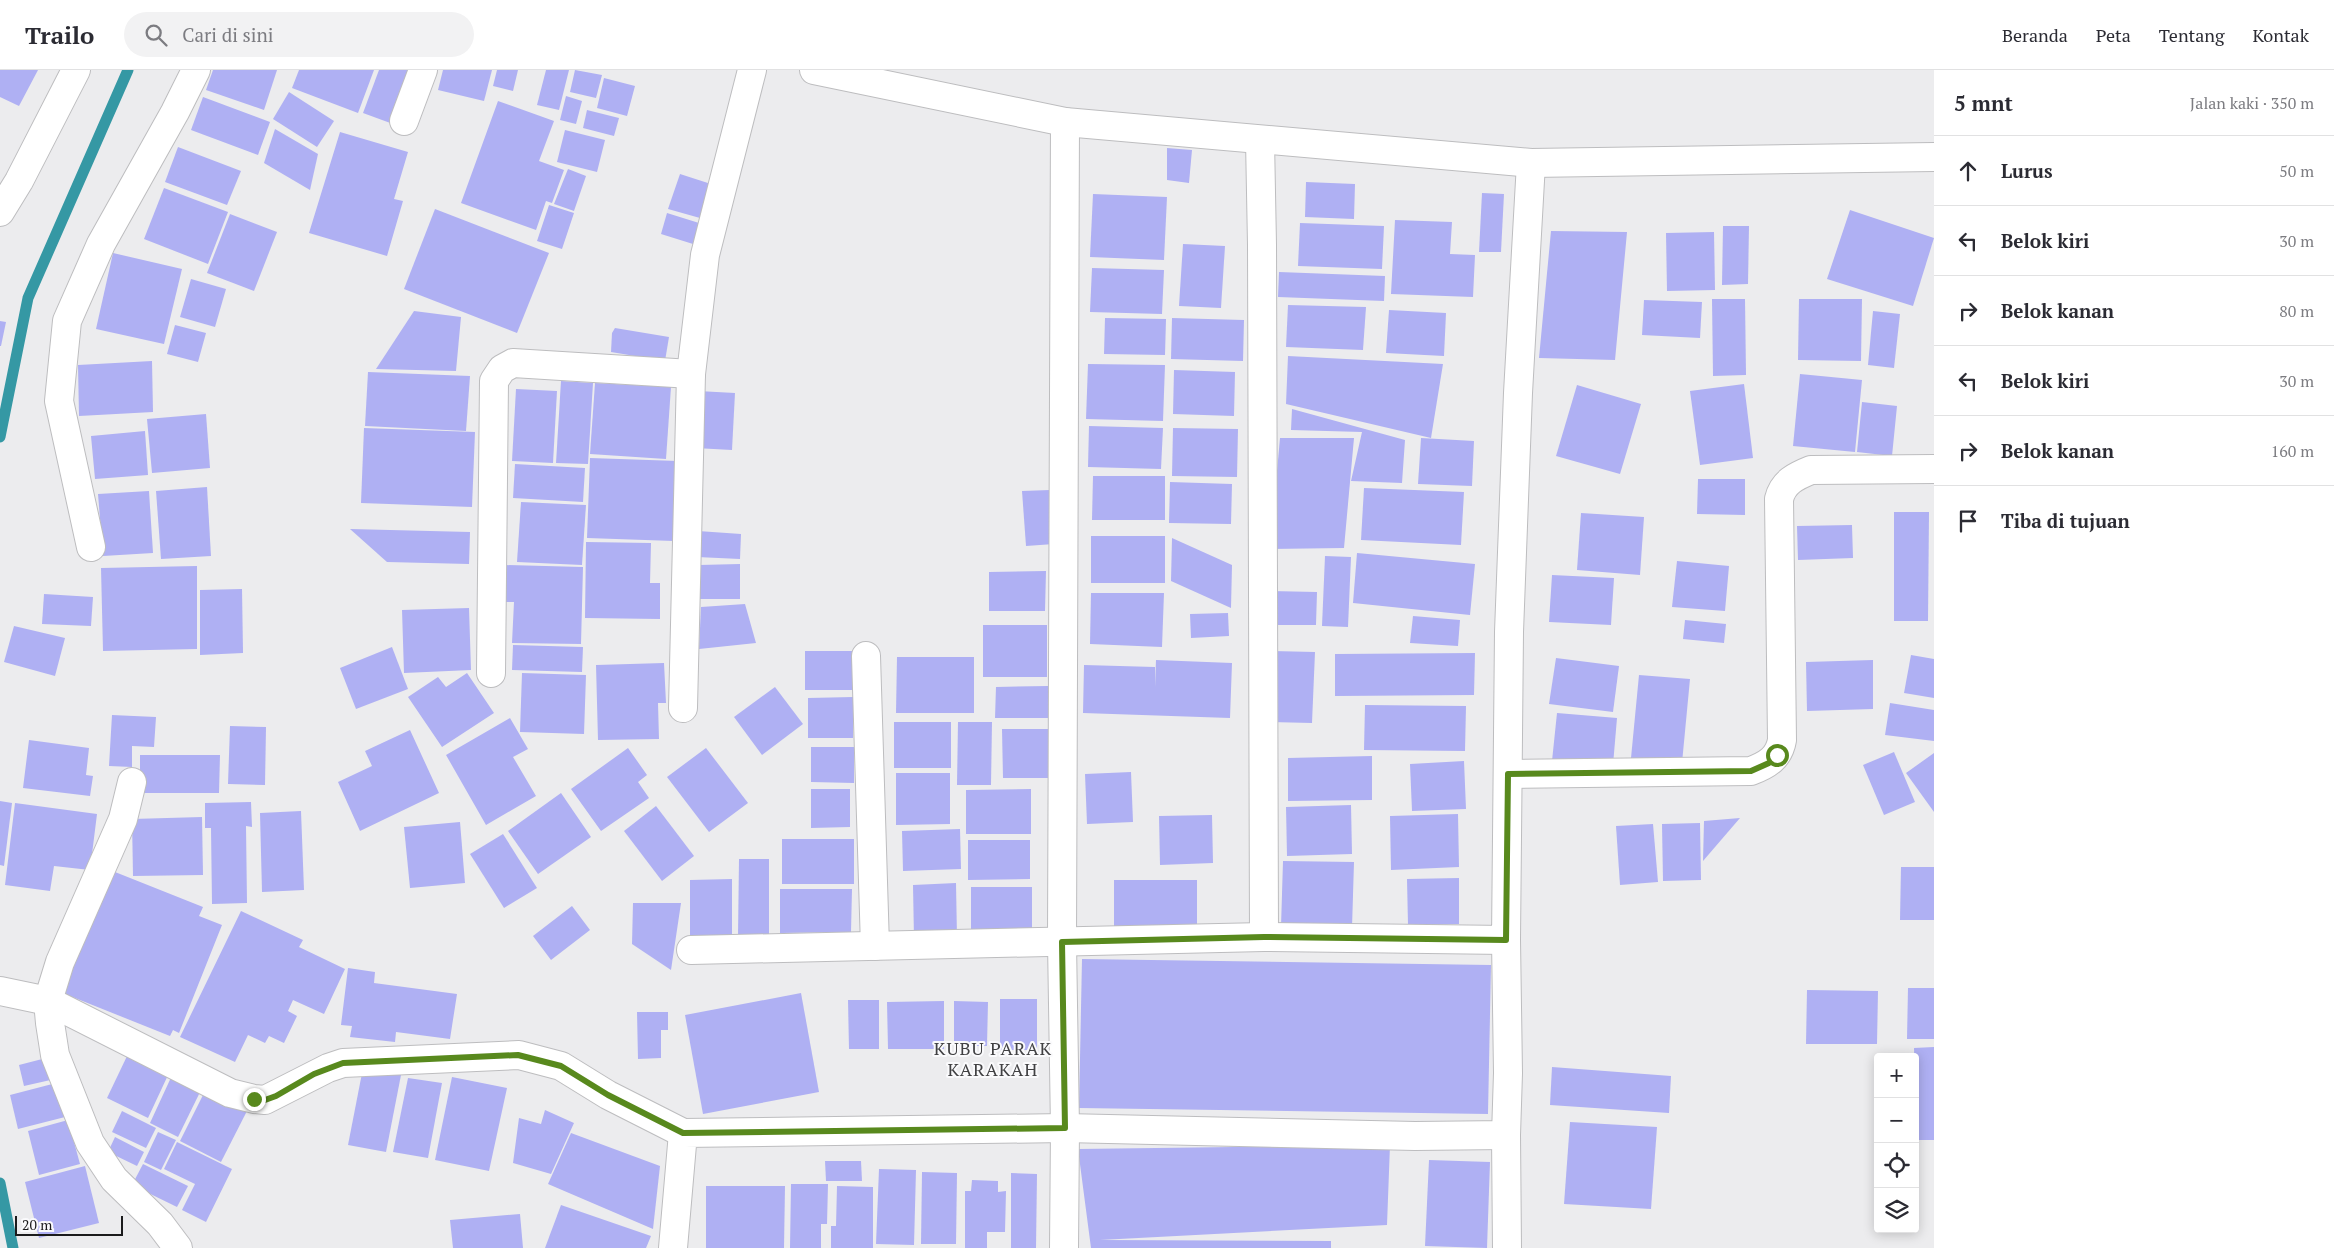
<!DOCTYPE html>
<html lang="id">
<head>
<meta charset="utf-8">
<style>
  body { margin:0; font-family:"PT Serif",serif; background:#f2f2f3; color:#2b2b33 }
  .controls { position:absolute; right:15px; bottom:15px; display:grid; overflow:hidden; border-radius:5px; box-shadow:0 2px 12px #0003 }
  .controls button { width:45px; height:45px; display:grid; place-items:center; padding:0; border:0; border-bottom:1px solid #e1e1e2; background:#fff; color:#2b2b33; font:25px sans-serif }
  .scale { position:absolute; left:15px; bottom:12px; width:108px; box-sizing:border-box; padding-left:5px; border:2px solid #1b1b1c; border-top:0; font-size:14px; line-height:18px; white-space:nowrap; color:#1b1b1c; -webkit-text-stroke:4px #fafafc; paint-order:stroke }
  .stop { position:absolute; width:15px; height:15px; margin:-11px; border:4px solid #58891d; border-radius:50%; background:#fff }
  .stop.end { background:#58891d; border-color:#fff; box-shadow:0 1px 5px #0008 }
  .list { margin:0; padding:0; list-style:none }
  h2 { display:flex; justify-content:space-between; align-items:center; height:65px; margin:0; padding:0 20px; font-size:21px }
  h2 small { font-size:16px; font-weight:400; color:#7c7c81 }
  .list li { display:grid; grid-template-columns:32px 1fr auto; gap:15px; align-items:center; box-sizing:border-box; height:70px; padding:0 20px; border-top:1px solid #e1e1e2 }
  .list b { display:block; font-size:19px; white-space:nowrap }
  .list em { font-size:16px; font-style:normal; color:#7c7c81 }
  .icon { flex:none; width:28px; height:28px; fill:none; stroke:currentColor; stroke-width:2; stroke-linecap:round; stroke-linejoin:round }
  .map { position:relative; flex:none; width:1934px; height:1178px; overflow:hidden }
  header { display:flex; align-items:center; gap:30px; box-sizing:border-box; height:70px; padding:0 25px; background:#fff; border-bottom:1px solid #e1e1e2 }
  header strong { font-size:24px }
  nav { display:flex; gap:28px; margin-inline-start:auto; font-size:18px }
  .search { width:350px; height:45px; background:#f2f2f3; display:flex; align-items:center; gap:12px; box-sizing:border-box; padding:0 18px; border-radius:28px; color:#7c7c81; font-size:19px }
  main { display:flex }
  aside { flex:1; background:#fff }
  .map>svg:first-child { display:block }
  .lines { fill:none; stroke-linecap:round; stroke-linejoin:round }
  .stream { stroke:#3598a4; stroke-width:11 }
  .building { fill:#afb0f3 }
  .minor-casing { stroke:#bdbdbf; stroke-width:30 }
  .tertiary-casing { stroke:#bdbdbf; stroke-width:30 }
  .minor { stroke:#fff; stroke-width:28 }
  .tertiary { stroke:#fff; stroke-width:28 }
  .route { stroke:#58891d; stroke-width:6 }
  .labels { text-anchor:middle; stroke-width:4; stroke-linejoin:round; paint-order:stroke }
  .quarter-label { font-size:18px; letter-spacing:1px; fill:#414143; stroke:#fafafc }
</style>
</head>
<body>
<header>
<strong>Trailo</strong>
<div class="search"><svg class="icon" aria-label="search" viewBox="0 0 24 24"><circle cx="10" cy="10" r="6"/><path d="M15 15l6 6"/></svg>Cari di sini</div>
<nav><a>Beranda</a><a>Peta</a><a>Tentang</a><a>Kontak</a></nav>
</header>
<main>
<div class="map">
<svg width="1934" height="1178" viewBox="0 0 1934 1178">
  <rect width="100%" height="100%" fill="#ececee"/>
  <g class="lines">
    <g class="stream">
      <polyline points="0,367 28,228 128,0"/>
      <polyline points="0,1113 13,1178"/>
    </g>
  </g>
  <g class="building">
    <polygon points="0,0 38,0 19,36 0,27"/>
    <polygon points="213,0 277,0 264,40 206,20"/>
    <polygon points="299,0 374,0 358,43 292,18"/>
    <polygon points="379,0 414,0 393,54 363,43"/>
    <polygon points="443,0 492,0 484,31 438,20"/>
    <polygon points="497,0 518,0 513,21 493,16"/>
    <polygon points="546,0 569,0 559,40 537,35"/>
    <polygon points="575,0 602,5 596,28 570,22"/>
    <polygon points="604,8 635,16 627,46 597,38"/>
    <polygon points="289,22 334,51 317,77 273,49"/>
    <polygon points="566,26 582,31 576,54 560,50"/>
    <polygon points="203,27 270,52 258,85 191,60"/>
    <polygon points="498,31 554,51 539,91 564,100 552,133 546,131 536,160 461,133"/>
    <polygon points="587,40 619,48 614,66 583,58"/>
    <polygon points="275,59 318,84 310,120 264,93"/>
    <polygon points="565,60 605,70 597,102 557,92"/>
    <polygon points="340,62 408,82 394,129 403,131 387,186 309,163"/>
    <polygon points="178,77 241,101 227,135 165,112"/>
    <polygon points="1167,78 1192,80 1189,113 1167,110"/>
    <polygon points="568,99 586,106 574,141 554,134"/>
    <polygon points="680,104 711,114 700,148 668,139"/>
    <polygon points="1306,112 1355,114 1354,149 1305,147"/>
    <polygon points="164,118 228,142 208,194 144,169"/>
    <polygon points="1482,123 1504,124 1501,182 1479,182"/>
    <polygon points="1093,124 1167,127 1164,190 1090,187"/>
    <polygon points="549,135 574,143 562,179 537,171"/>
    <polygon points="435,139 549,183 517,263 404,219"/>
    <polygon points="1850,140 1934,168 1913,236 1827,209"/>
    <polygon points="667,143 699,153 693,174 661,164"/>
    <polygon points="230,144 277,162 254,221 207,203"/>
    <polygon points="1395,150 1452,152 1450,184 1475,185 1473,227 1391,224"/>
    <polygon points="1300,153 1384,156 1382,199 1298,196"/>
    <polygon points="1723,156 1749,156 1748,214 1722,215"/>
    <polygon points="1551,161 1627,162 1615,290 1539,288"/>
    <polygon points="1714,162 1715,220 1667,221 1666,163"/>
    <polygon points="1183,174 1225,176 1221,238 1179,236"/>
    <polygon points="113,183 182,199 164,274 96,259"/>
    <polygon points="1092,198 1164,200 1162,244 1090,242"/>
    <polygon points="1279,202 1385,206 1384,231 1278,227"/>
    <polygon points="191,209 226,219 215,257 180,247"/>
    <polygon points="1712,229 1745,229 1746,305 1713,306"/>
    <polygon points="1799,229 1862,229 1861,291 1798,290"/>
    <polygon points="1644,230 1702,232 1700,268 1642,265"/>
    <polygon points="1288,235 1366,237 1363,280 1286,277"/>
    <polygon points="1389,240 1446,243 1444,286 1386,283"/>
    <polygon points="414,241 461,247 456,301 376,299"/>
    <polygon points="1873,241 1900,244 1894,298 1868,295"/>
    <polygon points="1105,248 1166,249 1165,285 1104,284"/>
    <polygon points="1172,248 1244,250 1243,291 1171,289"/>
    <polygon points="0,251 6,252 1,276 0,276"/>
    <polygon points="175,255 206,263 198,292 167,284"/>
    <polygon points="615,258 669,267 665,291 611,282 612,263"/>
    <polygon points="1288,286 1443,294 1431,368 1286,334"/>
    <polygon points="152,291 153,342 79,346 78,295"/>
    <polygon points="1088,294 1165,295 1163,351 1086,349"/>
    <polygon points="1174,300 1235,302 1234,346 1173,344"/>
    <polygon points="368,302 470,306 466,361 365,356"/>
    <polygon points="1800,304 1862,310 1855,382 1793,376"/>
    <polygon points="561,311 593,313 588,394 556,393"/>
    <polygon points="595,313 671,317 666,389 590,384"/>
    <polygon points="1744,314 1753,388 1700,395 1690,321"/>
    <polygon points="1577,315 1641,334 1620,404 1556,386"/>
    <polygon points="516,319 557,321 553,393 512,391"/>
    <polygon points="698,321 735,323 732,380 695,378"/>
    <polygon points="1862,332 1897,336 1892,386 1857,382"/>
    <polygon points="1292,339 1405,370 1402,413 1351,411 1362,362 1291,360"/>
    <polygon points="206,344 210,398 152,403 147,349"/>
    <polygon points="1089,356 1163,358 1161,399 1088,397"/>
    <polygon points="364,358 475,362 472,437 361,433"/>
    <polygon points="1173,358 1238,359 1237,407 1172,406"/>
    <polygon points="145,361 148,405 95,409 91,366"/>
    <polygon points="1280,368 1354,368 1344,478 1270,479"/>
    <polygon points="1421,368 1474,371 1472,416 1418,414"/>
    <polygon points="590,388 678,391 674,471 587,468"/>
    <polygon points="515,394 585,398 583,432 513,428"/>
    <polygon points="1093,406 1165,406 1165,450 1092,450"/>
    <polygon points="1698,409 1745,409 1745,445 1697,444"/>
    <polygon points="1170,412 1232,414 1231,454 1169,453"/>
    <polygon points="207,417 211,486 161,489 156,421"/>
    <polygon points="1364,418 1464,422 1461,475 1361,470"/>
    <polygon points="1050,420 1054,474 1026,476 1022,421"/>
    <polygon points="149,421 153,483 103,486 98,424"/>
    <polygon points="521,432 586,435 582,495 517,492"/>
    <polygon points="1894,442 1929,442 1928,551 1894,551"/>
    <polygon points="1581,443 1644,447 1640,505 1577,500"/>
    <polygon points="1852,455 1853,488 1798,490 1797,456"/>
    <polygon points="350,459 470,462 469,494 387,492"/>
    <polygon points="698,461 741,464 740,489 697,487"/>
    <rect x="1091" y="466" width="74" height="47"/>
    <polygon points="1172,468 1232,495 1231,538 1171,511"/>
    <polygon points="586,472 651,473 650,513 660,513 660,549 585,548"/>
    <polygon points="1357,483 1475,494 1470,545 1353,533"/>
    <polygon points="1325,486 1351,487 1348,557 1322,556"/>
    <polygon points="1677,491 1729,496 1725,541 1672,537"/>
    <polygon points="740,494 740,529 699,529 699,495"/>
    <polygon points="505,495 583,497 581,574 512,573 514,532 504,532"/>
    <polygon points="197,496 197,579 103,581 101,498"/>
    <polygon points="1046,501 1045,541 989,541 989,502"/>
    <polygon points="1552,505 1614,508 1611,555 1549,552"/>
    <polygon points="242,519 243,583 200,585 200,520"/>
    <polygon points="1270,521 1317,522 1316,555 1270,555"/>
    <polygon points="1091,523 1164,523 1162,577 1090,574"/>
    <polygon points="44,524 93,527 91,556 42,554"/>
    <polygon points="745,534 756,573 699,579 701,537"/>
    <polygon points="469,538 471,600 404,603 402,540"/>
    <polygon points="1228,543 1229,566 1191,568 1190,544"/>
    <polygon points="1413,546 1460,550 1458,576 1410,573"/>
    <polygon points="1685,550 1726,554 1724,573 1683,569"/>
    <rect x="983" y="555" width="64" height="52"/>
    <polygon points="14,556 65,568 55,606 4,592"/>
    <polygon points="513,575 583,577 582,602 512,600"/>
    <polygon points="392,577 408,619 356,639 340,598"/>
    <rect x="805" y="581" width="50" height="39"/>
    <polygon points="1272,581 1315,582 1312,653 1269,652"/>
    <polygon points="1475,583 1474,625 1335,626 1335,584"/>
    <polygon points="1911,585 1934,589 1934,628 1904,623"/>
    <polygon points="897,587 974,587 974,643 896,643"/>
    <polygon points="1556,588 1619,596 1613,642 1549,634"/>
    <polygon points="1156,590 1232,593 1230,648 1083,643 1084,595 1155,597 1155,617"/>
    <polygon points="1873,590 1873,639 1807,641 1806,592"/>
    <polygon points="664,593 666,633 658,633 659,669 598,670 596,595"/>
    <polygon points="467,603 494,643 442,677 408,627 438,607 446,617"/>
    <polygon points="522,603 586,605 584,664 520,662"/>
    <polygon points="1639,605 1690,609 1682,693 1631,688"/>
    <polygon points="1048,616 1048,648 995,648 996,617"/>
    <polygon points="775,617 803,654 762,685 734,647"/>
    <polygon points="853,627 853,668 808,668 808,628"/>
    <polygon points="1890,633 1934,640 1934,671 1885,665"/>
    <polygon points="1365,635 1466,636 1465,681 1364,680"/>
    <polygon points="1557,643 1617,648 1613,695 1552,691"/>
    <polygon points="112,645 156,647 154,677 132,676 132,697 109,696"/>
    <polygon points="510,648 528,679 513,687 536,726 486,755 446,685"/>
    <rect x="894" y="652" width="57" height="46"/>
    <polygon points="958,652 992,652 991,715 957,715"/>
    <polygon points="230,656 266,657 265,715 228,714"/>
    <polygon points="1002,659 1049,659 1048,708 1003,708"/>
    <polygon points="410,660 439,723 360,761 338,712 372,696 365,681"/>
    <polygon points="29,670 89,678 86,705 93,706 90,726 23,718"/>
    <polygon points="811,677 854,677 854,713 811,712"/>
    <polygon points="628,678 647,705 638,712 649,728 601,761 571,719"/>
    <polygon points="706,678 748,733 709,762 667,707"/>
    <polygon points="1894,682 1915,732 1884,745 1863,695"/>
    <polygon points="1934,683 1934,742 1906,703"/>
    <polygon points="140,685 220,685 219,723 140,723"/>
    <polygon points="1372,686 1372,730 1288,731 1288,688"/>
    <polygon points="1464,691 1466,739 1412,741 1410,694"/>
    <polygon points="1131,702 1133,752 1087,754 1085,704"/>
    <polygon points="896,703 950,703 950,754 896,755"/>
    <polygon points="811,719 850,719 850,757 811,758"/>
    <polygon points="1031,719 1031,764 966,764 966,720"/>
    <polygon points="561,723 591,767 538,804 508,761"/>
    <polygon points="0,731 12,733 4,796 0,795"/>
    <polygon points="251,732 252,757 246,756 247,833 212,834 211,758 205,758 205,733"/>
    <polygon points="15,733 97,744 90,800 54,796 50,821 5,815"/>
    <polygon points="1351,735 1352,784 1287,786 1286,737"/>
    <polygon points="656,736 694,786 662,811 624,761"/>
    <polygon points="301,741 304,820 262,822 260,743"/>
    <polygon points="1458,744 1459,797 1391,800 1390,746"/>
    <polygon points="1212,745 1213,793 1160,795 1159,746"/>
    <polygon points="202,747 203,805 133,806 132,749"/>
    <polygon points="1740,748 1703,791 1704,751"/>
    <polygon points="460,752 465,813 410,818 404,757"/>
    <polygon points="1700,753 1701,810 1663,811 1662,754"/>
    <polygon points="1653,754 1658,812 1620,815 1616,756"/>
    <polygon points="960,759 961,799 903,801 902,761"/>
    <polygon points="503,764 537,818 504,838 470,784"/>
    <rect x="782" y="769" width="72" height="45"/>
    <polygon points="968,770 1030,770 1030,809 968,810"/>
    <polygon points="739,789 769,789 769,865 738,866"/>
    <polygon points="1283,791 1354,792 1352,858 1281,857"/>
    <polygon points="1901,797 1934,797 1934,850 1900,850"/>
    <polygon points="110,800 203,837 199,846 222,855 179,963 173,960 170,966 60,922"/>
    <polygon points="1459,808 1459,854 1408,855 1407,809"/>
    <polygon points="732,809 732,866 690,867 690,810"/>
    <rect x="1114" y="810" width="83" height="52"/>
    <polygon points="956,813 957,868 914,869 913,815"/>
    <rect x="971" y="817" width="61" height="43"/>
    <polygon points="780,819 852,819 851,862 780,863"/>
    <polygon points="633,833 681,833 671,900 632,874"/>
    <polygon points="572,836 590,860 551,890 533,866"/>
    <polygon points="241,841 303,870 299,877 345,899 324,944 293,930 288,941 297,946 284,973 269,966 265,973 248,965 235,992 180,967"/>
    <polygon points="1082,889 1491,895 1488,1044 1079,1038"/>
    <polygon points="348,898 375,902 374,913 457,924 450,969 396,962 395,972 350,967 352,956 341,955"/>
    <polygon points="1908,918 1934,918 1934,969 1907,969"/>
    <polygon points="1807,920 1878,921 1877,974 1806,974"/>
    <polygon points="801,923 819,1022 703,1044 685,945"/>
    <rect x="1000" y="929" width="37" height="51"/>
    <polygon points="848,930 879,930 879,979 849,979"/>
    <polygon points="944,931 944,979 888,979 887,932"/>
    <polygon points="954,931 988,932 987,976 954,976"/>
    <polygon points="637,942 668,942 668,960 661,960 661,988 638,989"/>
    <polygon points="1934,977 1934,1070 1917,1070 1914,978"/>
    <polygon points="128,984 169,1003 148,1048 107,1028"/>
    <polygon points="50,987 55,1009 24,1016 19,995"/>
    <polygon points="1552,997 1671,1006 1669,1043 1550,1035"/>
    <polygon points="363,998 401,1005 386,1082 348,1075"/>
    <polygon points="174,1001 203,1016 178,1067 150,1053"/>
    <polygon points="452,1007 507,1018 489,1101 435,1090"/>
    <polygon points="408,1008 442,1013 428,1088 393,1082"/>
    <polygon points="60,1012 69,1046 18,1059 10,1025"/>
    <polygon points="207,1017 249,1037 221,1092 180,1071"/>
    <polygon points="545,1040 574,1053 551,1104 513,1093 519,1048 541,1054"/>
    <polygon points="122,1041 156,1058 146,1078 112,1062"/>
    <polygon points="68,1050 80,1094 39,1105 28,1061"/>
    <polygon points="1570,1052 1657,1057 1651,1139 1564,1134"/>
    <polygon points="158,1062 176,1070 161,1100 144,1092"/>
    <polygon points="571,1063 660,1096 653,1159 548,1114"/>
    <polygon points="115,1067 144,1082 137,1096 108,1082"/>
    <polygon points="177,1072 232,1099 206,1152 182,1140 195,1114 164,1099"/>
    <polygon points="1390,1075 1387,1155 1100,1170 1331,1171 1331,1178 1091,1178 1078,1079"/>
    <polygon points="1429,1090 1490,1092 1487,1178 1425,1176"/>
    <polygon points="825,1091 861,1091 862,1111 826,1111"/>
    <polygon points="143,1094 188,1116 177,1137 132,1115"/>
    <polygon points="85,1096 99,1153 39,1168 25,1112"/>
    <polygon points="879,1099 916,1100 914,1175 876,1174"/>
    <polygon points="922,1102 957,1103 956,1174 921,1174"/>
    <polygon points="1011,1103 1037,1104 1036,1178 1011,1178"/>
    <polygon points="972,1110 998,1111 998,1122 1006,1121 1005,1162 987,1162 987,1178 965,1178 965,1121 971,1121"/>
    <polygon points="791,1114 828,1114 827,1154 821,1154 821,1178 790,1178"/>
    <polygon points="706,1116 785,1116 784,1178 706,1178"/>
    <polygon points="837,1116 873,1117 873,1178 831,1178 831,1156 836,1156"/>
    <polygon points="561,1135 651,1166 646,1178 545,1178"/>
    <polygon points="520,1144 523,1178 453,1178 450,1150"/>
  </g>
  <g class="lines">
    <g class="minor-casing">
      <g id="minor">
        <polyline points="814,0 1065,52 1531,93 1934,87"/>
        <polyline points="404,51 423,0"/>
        <polyline points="1260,70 1262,175 1264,867"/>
        <polyline points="91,477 59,331 67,251 101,174 175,42 196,0"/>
        <polyline points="866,586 875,876"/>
        <polyline points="491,603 494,311 502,299 513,293 691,304"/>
        <polyline points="683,638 691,304 705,185 752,0"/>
        <path d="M1508,704L1751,701C1767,695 1779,688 1782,670L1779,429C1783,412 1796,406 1811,400L1934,399"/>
        <polyline points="132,712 123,749 60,892 48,931 50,953 55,985 90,1073 114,1109 160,1154 178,1178"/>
        <polyline points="691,880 1264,867 1506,870 1509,562 1518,323 1531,93"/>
        <polyline points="0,921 48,931 230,1023 254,1029 265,1030 328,998 343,993 519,985 561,996 608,1025 683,1063"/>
        <polyline points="1506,1065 1507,1178"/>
        <polyline points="673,1178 683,1063 1065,1058 1415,1066 1506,1065 1508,1003 1506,870"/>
        <polyline points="1064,1178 1065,1058 1062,872 1065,52"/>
      </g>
    </g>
    <g class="tertiary-casing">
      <polyline id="tertiary" points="0,142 19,111 76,0"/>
    </g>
    <use href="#minor" class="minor"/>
    <use href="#tertiary" class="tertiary"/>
  </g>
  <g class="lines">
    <polyline class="route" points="254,1029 265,1030 276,1026 314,1004 343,993 518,985 561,996 608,1025 683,1063 1065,1058 1062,872 1264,867 1506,870 1508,704 1751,701 1769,693 1777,685"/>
  </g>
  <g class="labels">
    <g class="quarter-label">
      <text x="993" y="985">KUBU PARAK<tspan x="993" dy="21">KARAKAH</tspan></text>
    </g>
  </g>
</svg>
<div class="controls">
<button>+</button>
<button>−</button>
<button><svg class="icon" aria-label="locate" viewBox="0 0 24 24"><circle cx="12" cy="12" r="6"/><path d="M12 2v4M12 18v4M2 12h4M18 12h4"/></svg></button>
<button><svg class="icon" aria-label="layers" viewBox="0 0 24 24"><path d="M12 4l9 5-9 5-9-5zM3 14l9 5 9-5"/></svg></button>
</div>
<div class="scale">20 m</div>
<div class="stop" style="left:1777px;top:685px"></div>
<div class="stop end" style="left:254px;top:1029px"></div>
</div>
<aside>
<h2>5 mnt<small>Jalan kaki · 350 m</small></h2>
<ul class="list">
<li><svg class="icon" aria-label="ahead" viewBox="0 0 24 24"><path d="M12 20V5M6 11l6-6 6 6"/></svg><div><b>Lurus</b></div><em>50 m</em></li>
<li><svg class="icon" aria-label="left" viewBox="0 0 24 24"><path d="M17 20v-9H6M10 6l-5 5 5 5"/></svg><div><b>Belok kiri</b></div><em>30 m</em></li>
<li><svg class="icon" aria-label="right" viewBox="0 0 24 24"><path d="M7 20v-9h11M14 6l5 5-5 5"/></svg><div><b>Belok kanan</b></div><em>80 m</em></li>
<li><svg class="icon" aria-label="left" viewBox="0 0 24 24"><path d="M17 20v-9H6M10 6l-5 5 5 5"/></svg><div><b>Belok kiri</b></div><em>30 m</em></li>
<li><svg class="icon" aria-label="right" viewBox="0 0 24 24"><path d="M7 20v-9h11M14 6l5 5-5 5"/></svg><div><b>Belok kanan</b></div><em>160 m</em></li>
<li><svg class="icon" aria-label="arrive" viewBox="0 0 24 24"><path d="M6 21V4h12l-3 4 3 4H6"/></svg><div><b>Tiba di tujuan</b></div></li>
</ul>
</aside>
</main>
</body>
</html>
